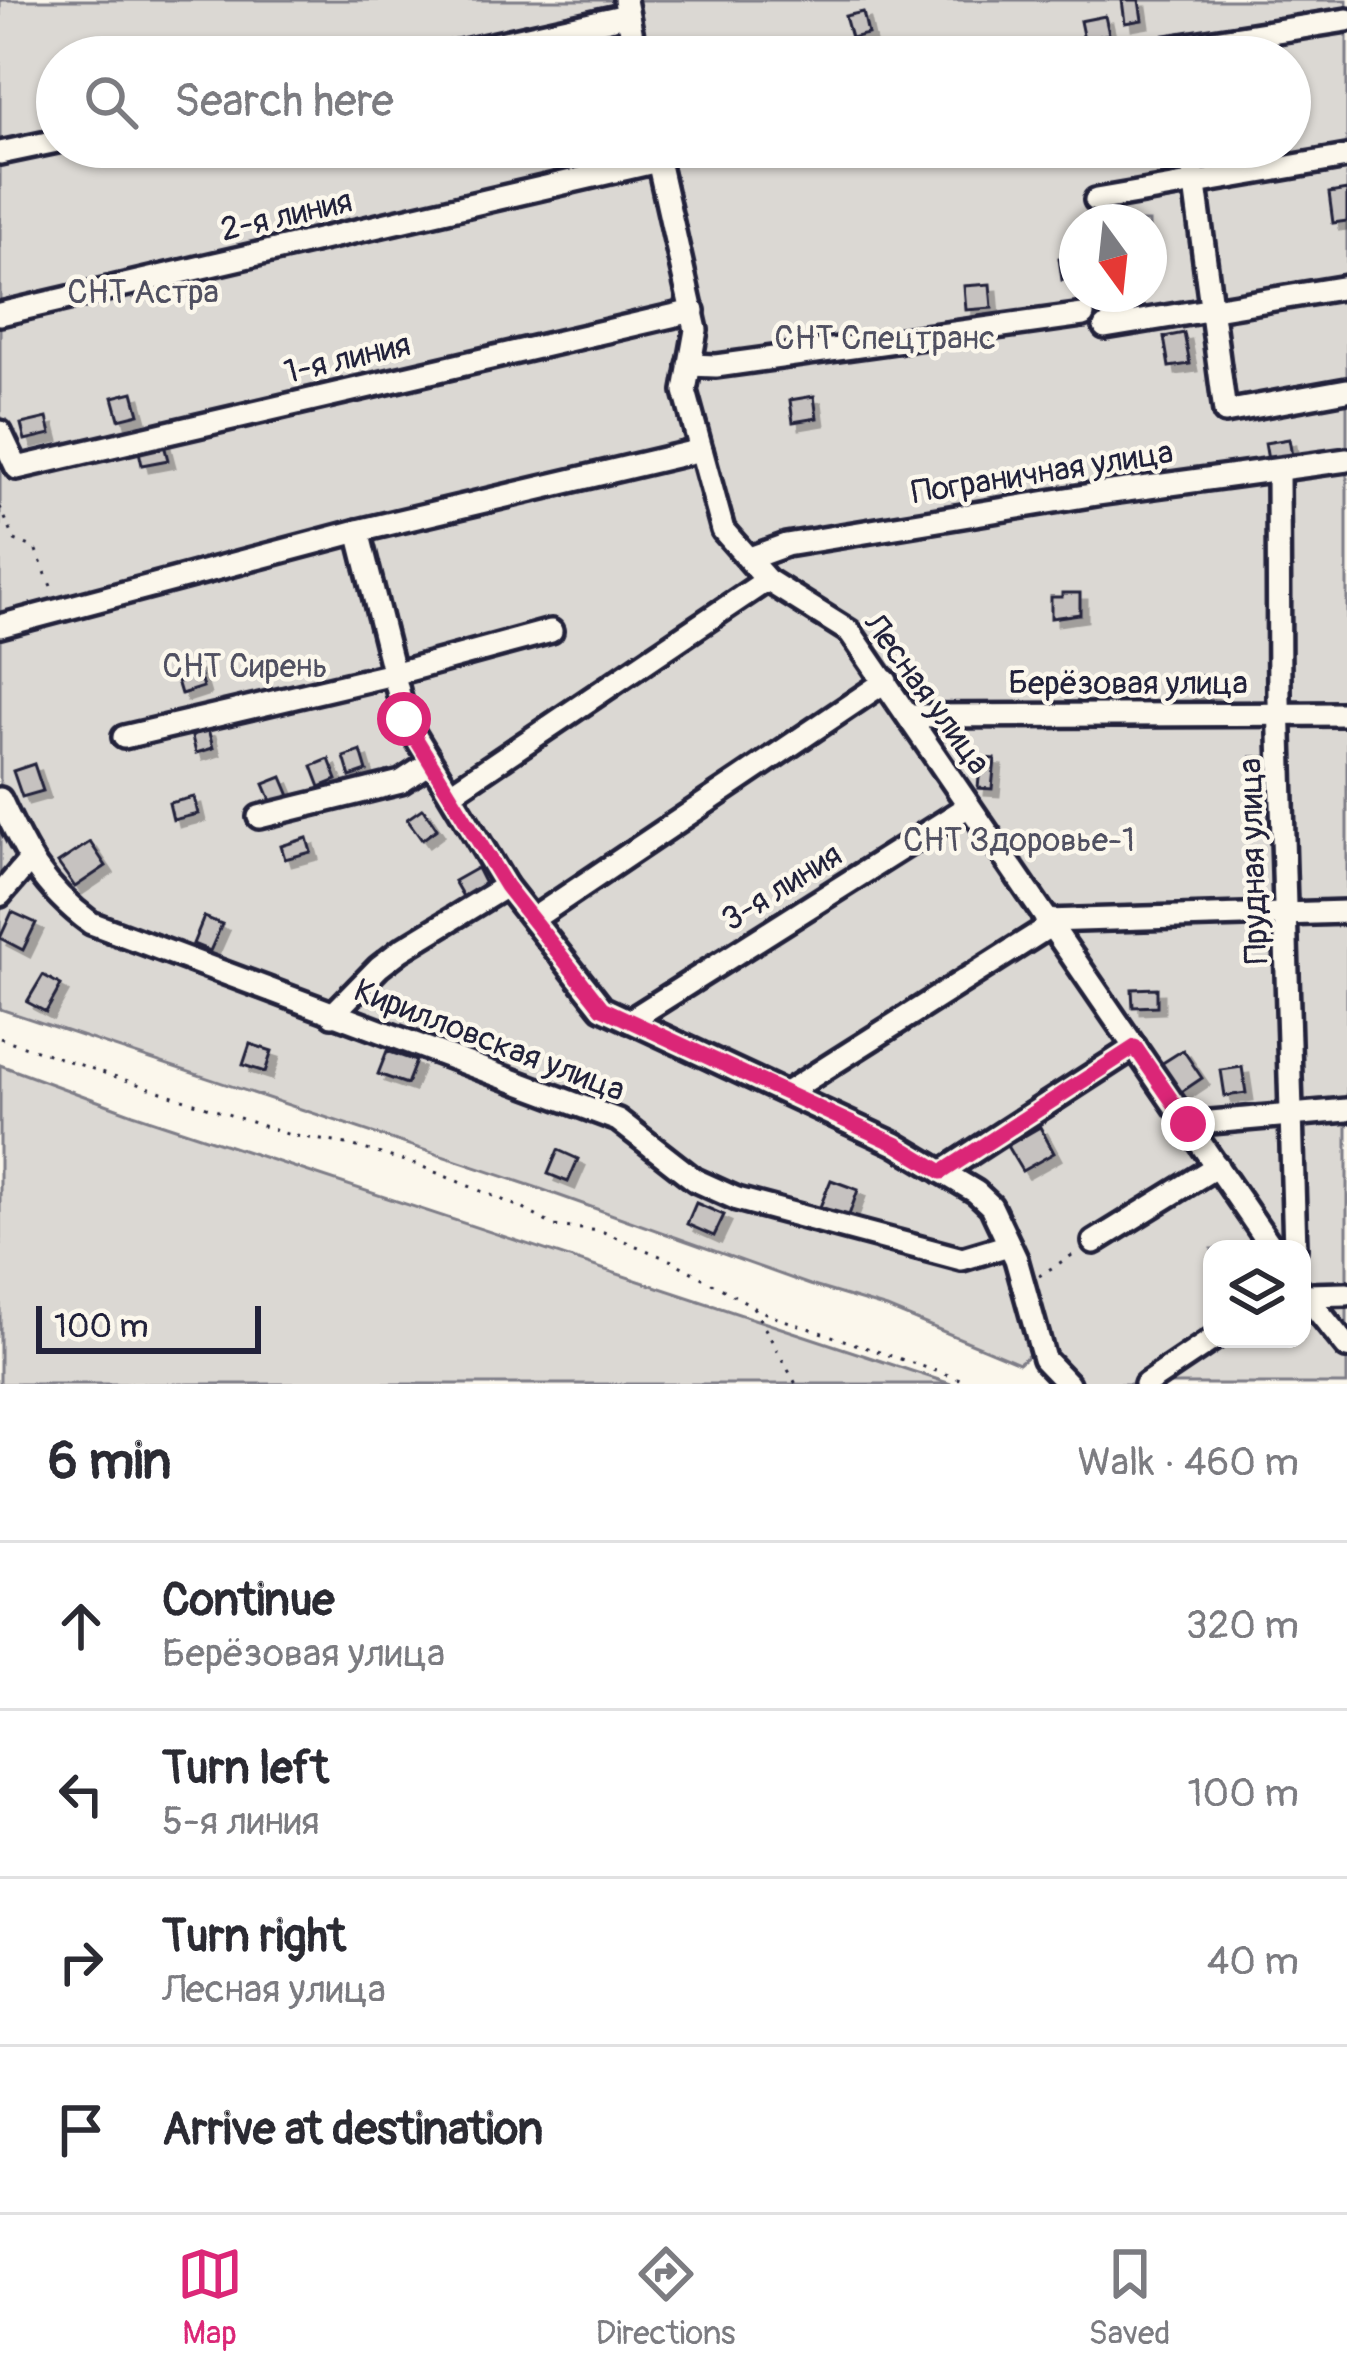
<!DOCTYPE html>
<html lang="en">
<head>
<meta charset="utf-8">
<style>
  body { margin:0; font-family:Pangolin,sans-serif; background:#f7f7f7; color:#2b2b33 }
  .controls { position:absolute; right:36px; bottom:36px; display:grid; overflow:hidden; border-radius:24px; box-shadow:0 3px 9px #0004 }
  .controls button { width:108px; height:108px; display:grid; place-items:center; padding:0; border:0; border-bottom:3px solid #e1e1e2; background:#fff; color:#2b2b33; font:60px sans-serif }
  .compass { position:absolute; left:1059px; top:204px; width:108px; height:108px; border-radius:50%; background:#fff; box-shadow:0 3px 9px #0004; rotate:165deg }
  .scale { position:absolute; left:36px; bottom:30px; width:225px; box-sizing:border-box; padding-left:12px; border:6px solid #22223b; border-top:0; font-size:33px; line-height:42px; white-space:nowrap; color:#22223b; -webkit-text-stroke:9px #fbf7ec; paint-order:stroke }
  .stop { position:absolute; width:36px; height:36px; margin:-27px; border:9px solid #db2777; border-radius:50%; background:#fff }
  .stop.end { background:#db2777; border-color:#fff; box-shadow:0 3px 12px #0008 }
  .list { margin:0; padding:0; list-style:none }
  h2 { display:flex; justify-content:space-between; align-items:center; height:156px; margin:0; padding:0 48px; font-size:51px }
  h2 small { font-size:39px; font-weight:400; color:#7c7c81 }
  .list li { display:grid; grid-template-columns:78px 1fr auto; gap:36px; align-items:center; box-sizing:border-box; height:168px; padding:0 48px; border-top:3px solid #e1e1e2 }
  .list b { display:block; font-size:45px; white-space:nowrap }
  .list p { margin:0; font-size:39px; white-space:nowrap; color:#7c7c81 }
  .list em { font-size:39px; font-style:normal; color:#7c7c81 }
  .icon { flex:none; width:66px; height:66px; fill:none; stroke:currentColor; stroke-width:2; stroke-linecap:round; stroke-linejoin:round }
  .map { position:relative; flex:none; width:1347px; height:1384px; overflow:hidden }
  .search { position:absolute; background:#fff; box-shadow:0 3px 9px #0004; left:36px; right:36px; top:36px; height:132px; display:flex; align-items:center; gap:30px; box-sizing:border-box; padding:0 42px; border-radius:66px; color:#7c7c81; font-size:45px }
  .sheet { height:828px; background:#fff }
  nav { display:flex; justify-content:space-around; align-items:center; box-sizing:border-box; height:168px; border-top:3px solid #e1e1e2; background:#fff; font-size:33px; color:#7c7c81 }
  nav a { display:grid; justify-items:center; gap:6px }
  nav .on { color:#db2777 }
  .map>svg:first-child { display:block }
  .green { fill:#dbd8d3; stroke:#7e7d87; stroke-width:3; fill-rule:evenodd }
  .building { fill:#c6c2c0; stroke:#22223b; stroke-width:3; filter:url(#shadow) }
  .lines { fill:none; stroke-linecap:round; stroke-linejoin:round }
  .minor-casing { stroke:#22223b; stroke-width:30 }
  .path { stroke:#22223b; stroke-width:3; stroke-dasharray:3 9; stroke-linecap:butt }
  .minor { stroke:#fbf7ec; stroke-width:21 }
  .route { stroke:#db2777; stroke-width:15 }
  .labels { text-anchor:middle; stroke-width:9; stroke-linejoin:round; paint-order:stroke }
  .street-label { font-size:33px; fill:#22223b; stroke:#fbf7ec }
  .park-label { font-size:33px; fill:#505061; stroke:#fbf7ec }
</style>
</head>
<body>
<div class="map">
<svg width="1347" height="1384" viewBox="0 0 1347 1384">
  <defs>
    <filter id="shadow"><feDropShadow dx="7" dy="7" stdDeviation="0" flood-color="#0004"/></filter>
  </defs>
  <rect width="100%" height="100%" fill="#fbf7ec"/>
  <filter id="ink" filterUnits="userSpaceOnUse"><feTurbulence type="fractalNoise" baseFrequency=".00833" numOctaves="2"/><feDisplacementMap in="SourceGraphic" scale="24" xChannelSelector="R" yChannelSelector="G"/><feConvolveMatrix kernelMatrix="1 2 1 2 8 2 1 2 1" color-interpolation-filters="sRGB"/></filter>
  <g filter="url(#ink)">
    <g class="green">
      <path d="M0,0H1347V1384H1084L1039,1347L1019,1363L887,1308L810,1285L535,1187L0,1009ZM57,57H1290V147H57ZM1077,222H1149V294H1077ZM1212,1249H1302V1339H1212Z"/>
      <polygon points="0,1065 133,1114 951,1384 0,1384"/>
    </g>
    <g class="building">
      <polygon points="1122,0 1139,0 1142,20 1125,23"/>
      <polygon points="863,12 868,34 851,38 845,16"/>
      <polygon points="1105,16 1109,34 1084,40 1080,21"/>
      <polygon points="1347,190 1347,221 1333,223 1329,193"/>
      <polygon points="1077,256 1077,278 1062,280 1059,258"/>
      <polygon points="990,284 992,308 966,310 964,286"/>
      <polygon points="1184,333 1190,364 1169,367 1164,337"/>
      <polygon points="133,392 139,414 119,419 113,397"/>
      <polygon points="814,396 817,418 793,422 790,400"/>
      <polygon points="47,418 51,434 25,440 21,424"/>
      <polygon points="1289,439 1292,456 1268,460 1265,443"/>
      <polygon points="163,441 168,460 142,465 138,447"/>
      <polygon points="1062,593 1080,593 1080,614 1051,618 1051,597 1062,597"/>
      <polygon points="196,664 203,687 181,694 174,671"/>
      <polygon points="1186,676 1211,676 1211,691 1186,692"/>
      <polygon points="208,729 213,748 196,753 191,733"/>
      <polygon points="361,751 367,771 350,777 344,757"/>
      <polygon points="1252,757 1278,757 1278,780 1256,780"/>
      <polygon points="981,758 995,759 992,789 978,788"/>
      <polygon points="329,759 337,780 320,787 312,766"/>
      <polygon points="34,764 43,791 22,797 13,771"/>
      <polygon points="282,777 290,796 272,803 264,784"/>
      <polygon points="194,797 198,814 173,820 169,803"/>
      <polygon points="423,808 437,829 422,840 407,819"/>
      <polygon points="307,838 311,852 285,859 281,846"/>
      <polygon points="90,842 106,866 75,887 58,863"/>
      <polygon points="477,868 487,888 465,900 454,881"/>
      <polygon points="12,912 36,923 23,950 0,938"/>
      <polygon points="204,917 222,924 210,951 193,944"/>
      <polygon points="43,975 61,985 46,1012 27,1002"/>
      <polygon points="1157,988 1157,1006 1133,1007 1132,989"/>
      <polygon points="250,1044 272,1051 265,1072 243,1065"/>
      <polygon points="1183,1050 1202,1078 1180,1093 1161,1064"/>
      <polygon points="387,1051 416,1061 407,1084 378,1074"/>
      <polygon points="1242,1067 1246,1093 1225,1096 1221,1070"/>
      <polygon points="1040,1127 1054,1153 1022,1171 1007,1146"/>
      <polygon points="558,1150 578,1159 568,1182 548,1174"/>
      <polygon points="831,1180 858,1190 848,1218 820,1207"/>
      <polygon points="696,1203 724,1215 714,1236 687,1224"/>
    </g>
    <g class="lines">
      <g class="minor-casing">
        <g id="minor">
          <polyline points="625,0 636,57"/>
          <polyline points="437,57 627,15"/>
          <polyline points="1112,57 1347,20"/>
          <polyline points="655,147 696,330 685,391 723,530 767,580 850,632 1273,1249"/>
          <polyline points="1190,147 1225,412 1347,390"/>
          <polyline points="0,153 57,141"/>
          <polyline points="1096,200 1347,157"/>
          <polyline points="0,314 658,161"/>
          <polyline points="1105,327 1347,287"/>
          <polyline points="689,365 716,366 1083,315"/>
          <polyline points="0,432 17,468 693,311"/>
          <polyline points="1278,470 1279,700 1295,1249"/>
          <polyline points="358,531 405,719 506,886 602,1008 895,1144 976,1192 991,1206 1016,1259 1044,1359 1068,1384"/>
          <polyline points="750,558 786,545 1097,494 1347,460"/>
          <polyline points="0,626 358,531 701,450"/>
          <polyline points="909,716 1347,714"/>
          <polyline points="124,737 393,674 551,631"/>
          <polyline points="451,793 767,580"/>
          <path d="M0,799C25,853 42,887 91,923L618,1120L695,1180L737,1199L962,1259L1009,1245"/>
          <polyline points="259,817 401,782 430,763"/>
          <polyline points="0,895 29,861"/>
          <polyline points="533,919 886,681"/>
          <polyline points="1046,921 1347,912"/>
          <polyline points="332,1015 379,967 401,950 506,886"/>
          <polyline points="629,1021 969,806"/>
          <polyline points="788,1092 1050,926"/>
          <polyline points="1188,1124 1347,1110"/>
          <polyline points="942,1172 1135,1047"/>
          <polyline points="1094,1242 1217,1166"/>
          <polyline points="1302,1291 1347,1347"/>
          <polyline points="1306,1295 1347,1294"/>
          <polyline points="1146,1384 1213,1339"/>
        </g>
      </g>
      <g class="path">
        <polyline points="0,507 15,540 35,548 53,591"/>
        <polyline points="0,1038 290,1135 347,1144 418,1165 522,1208 554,1226 601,1231 672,1261 769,1315 975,1384"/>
        <polyline points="1039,1276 1077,1252"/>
        <polyline points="753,1307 796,1384"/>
      </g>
      <use href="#minor" class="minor"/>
    </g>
  </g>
  <g class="lines" filter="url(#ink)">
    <polyline class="route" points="404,719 506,886 602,1008 896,1144 942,1172 1135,1047 1188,1124"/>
  </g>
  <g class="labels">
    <g class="street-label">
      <text transform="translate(286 214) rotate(-13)" y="12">2-я линия</text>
      <text transform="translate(347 357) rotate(-13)" y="12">1-я линия</text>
      <text transform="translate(1042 471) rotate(-9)" y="12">Пограничная улица</text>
      <text x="1128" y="694">Берёзовая улица</text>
      <text transform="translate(928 693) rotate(54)" y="12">Лесная улица</text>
      <text transform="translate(1252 861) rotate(-92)" y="12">Прудная улица</text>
      <text transform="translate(781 886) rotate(-32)" y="12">3-я линия</text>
      <text transform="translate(490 1039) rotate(21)" y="12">Кирилловская улица</text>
    </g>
    <g class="park-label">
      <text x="143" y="303">СНТ Астра</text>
      <text x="885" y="349">СНТ Спецтранс</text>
      <text x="245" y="677">СНТ Сирень</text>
      <text x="1019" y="851">СНТ Здоровье-1</text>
    </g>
  </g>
</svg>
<div class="controls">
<button><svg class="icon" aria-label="layers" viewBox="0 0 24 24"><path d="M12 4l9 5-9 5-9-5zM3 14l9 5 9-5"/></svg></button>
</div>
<svg class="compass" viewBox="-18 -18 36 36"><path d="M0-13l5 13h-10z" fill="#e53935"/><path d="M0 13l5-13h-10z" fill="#7c7c81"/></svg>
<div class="scale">100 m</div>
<div class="stop" style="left:404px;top:719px"></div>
<div class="stop end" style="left:1188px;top:1124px"></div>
<div class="search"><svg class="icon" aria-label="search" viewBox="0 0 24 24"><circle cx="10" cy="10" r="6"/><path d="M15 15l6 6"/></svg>Search here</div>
</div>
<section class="sheet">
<h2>6 min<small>Walk · 460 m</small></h2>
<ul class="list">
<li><svg class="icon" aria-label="ahead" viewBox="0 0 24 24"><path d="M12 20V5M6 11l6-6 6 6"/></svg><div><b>Continue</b><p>Берёзовая улица</p></div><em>320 m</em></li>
<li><svg class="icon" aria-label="left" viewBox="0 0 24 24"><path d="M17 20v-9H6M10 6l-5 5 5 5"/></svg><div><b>Turn left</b><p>5-я линия</p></div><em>100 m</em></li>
<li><svg class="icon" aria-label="right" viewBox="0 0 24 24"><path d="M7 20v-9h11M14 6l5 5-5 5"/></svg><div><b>Turn right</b><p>Лесная улица</p></div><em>40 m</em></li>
<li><svg class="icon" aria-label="arrive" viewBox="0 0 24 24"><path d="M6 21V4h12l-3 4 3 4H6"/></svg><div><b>Arrive at destination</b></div></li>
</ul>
</section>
<nav>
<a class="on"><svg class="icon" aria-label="map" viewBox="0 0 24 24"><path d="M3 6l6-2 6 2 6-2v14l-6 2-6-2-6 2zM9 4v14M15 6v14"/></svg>Map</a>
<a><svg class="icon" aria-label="directions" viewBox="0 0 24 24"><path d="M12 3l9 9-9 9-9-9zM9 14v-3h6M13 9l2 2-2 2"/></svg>Directions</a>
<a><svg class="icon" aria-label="saved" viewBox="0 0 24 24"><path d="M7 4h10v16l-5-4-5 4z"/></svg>Saved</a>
</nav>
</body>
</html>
